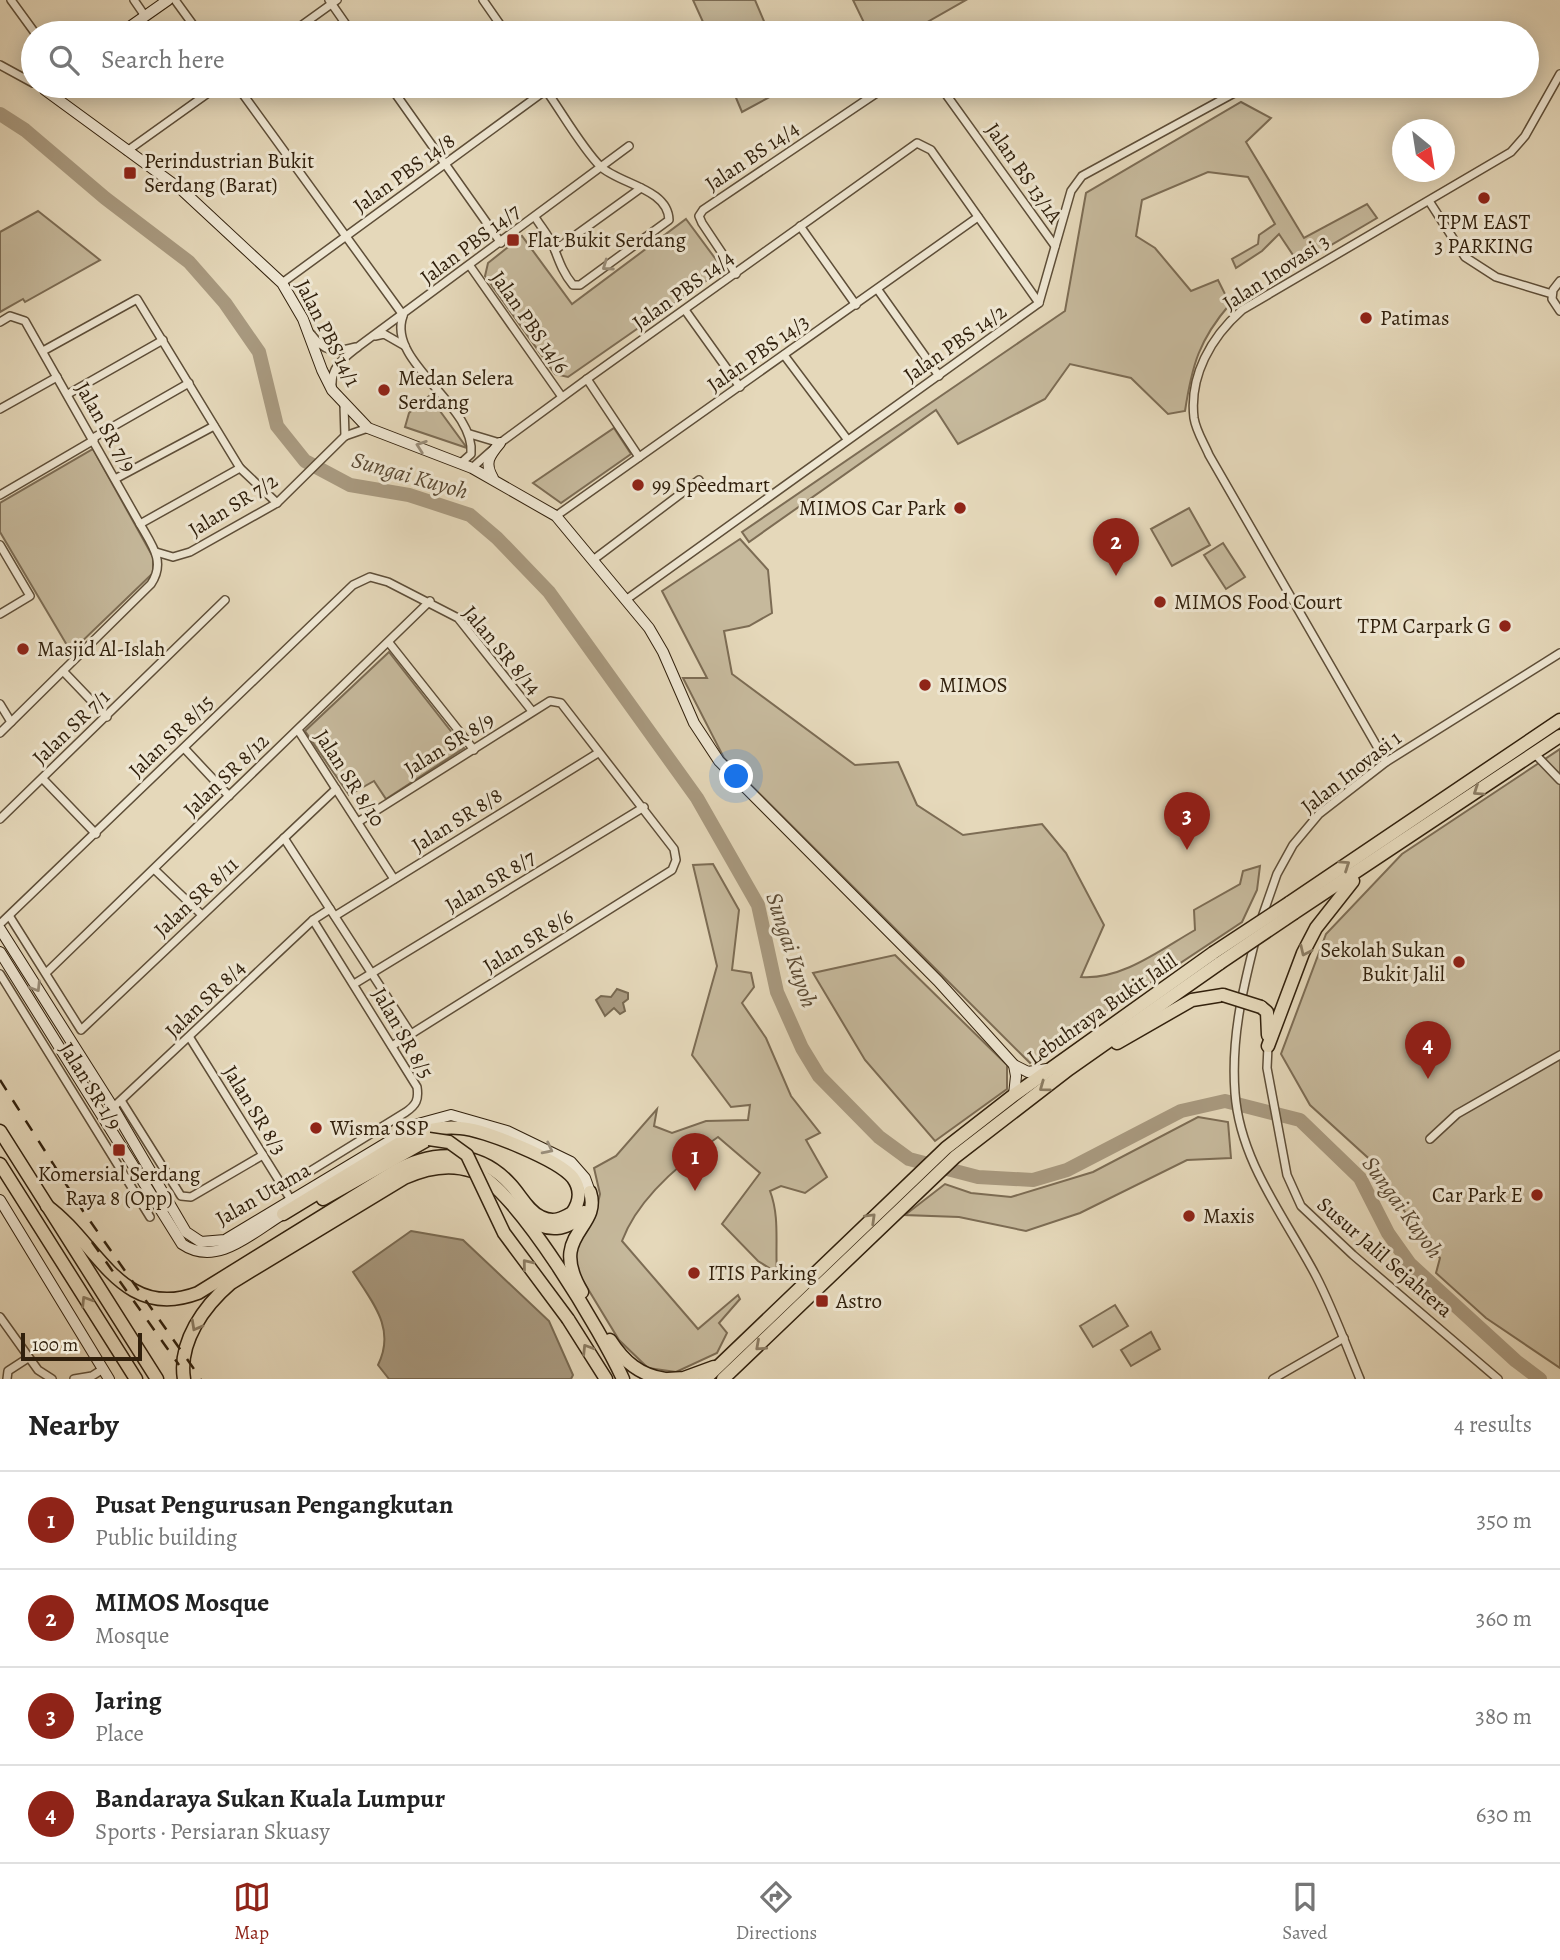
<!DOCTYPE html>
<html lang="en">
<head>
<meta charset="utf-8">
<style>
  body { margin:0; font-family:Alegreya,serif; background:#f2f2f2; color:#222 }
  .compass { position:absolute; left:1392px; top:119px; width:63px; height:63px; border-radius:50%; background:#fff; box-shadow:0 4px 18px #0003; rotate:150deg }
  .scale { position:absolute; left:21px; bottom:18px; width:121px; box-sizing:border-box; padding-left:7px; border:4px solid #31200c; border-top:0; font-size:19px; line-height:24px; white-space:nowrap; color:#31200c; -webkit-text-stroke:5px #eee6d2; paint-order:stroke }
  .you { position:absolute; left:737px; top:777px; width:24px; height:24px; margin:-18px; border:5px solid #fff; border-radius:50%; background:#1a73e8; box-shadow:0 0 0 10px #1a73e833 }
  .badge { display:grid; place-items:center; width:46px; height:46px; border-radius:50%; background:#8f2418; color:#fff; font-size:23px; font-weight:700 }
  .pin { position:absolute; translate:-50% -58px; filter:drop-shadow(0 2px 4px #0008) }
  .pin::after { content:''; position:absolute; top:37px; width:24px; height:21px; background:inherit; clip-path:polygon(0 0,100% 0,50% 100%) }
  .list { margin:0; padding:0; list-style:none }
  h2 { display:flex; justify-content:space-between; align-items:center; height:91px; margin:0; padding:0 28px; font-size:30px }
  h2 small { font-size:23px; font-weight:400; color:#767676 }
  .list li { display:grid; grid-template-columns:46px 1fr auto; gap:21px; align-items:center; box-sizing:border-box; height:98px; padding:0 28px; border-top:2px solid #e0e0e0 }
  .list b { display:block; font-size:26px; white-space:nowrap }
  .list p { margin:0; font-size:23px; white-space:nowrap; color:#767676 }
  .list em { font-size:23px; font-style:normal; color:#767676 }
  .icon { flex:none; width:38px; height:38px; fill:none; stroke:currentColor; stroke-width:2; stroke-linecap:round; stroke-linejoin:round }
  .map { position:relative; flex:none; width:1560px; height:1379px; overflow:hidden }
  .search { position:absolute; background:#fff; box-shadow:0 4px 18px #0003; left:21px; right:21px; top:21px; height:77px; display:flex; align-items:center; gap:18px; box-sizing:border-box; padding:0 24px; border-radius:38px; color:#767676; font-size:26px }
  .sheet { height:483px; background:#fff }
  nav { display:flex; justify-content:space-around; align-items:center; box-sizing:border-box; height:98px; border-top:2px solid #e0e0e0; background:#fff; font-size:19px; color:#767676 }
  nav a { display:grid; justify-items:center; gap:4px }
  nav .on { color:#8f2418 }
  .map>svg:first-child { display:block }
  .green { fill:#c6b99c; stroke:#7c6c54; stroke-width:2 }
  .water { fill:#a8997f; stroke:#786951; stroke-width:2 }
  .lines { fill:none; stroke-linecap:round; stroke-linejoin:round }
  .river { stroke:#a8997f; stroke-width:14 }
  .street-casing { stroke:#5e4e38; stroke-width:10 }
  .secondary-casing { stroke:#31200c; stroke-width:12 }
  .highway-casing { stroke:#31200c; stroke-width:15 }
  .street { stroke:#eee6d2; stroke-width:7 }
  .secondary { stroke:#eee6d2; stroke-width:10 }
  .highway { stroke:#e5d8ba; stroke-width:12 }
  .rail { stroke:#31200c; stroke-width:2.5; stroke-dasharray:12 12; stroke-linecap:butt }
  .highway-bridge-casing { stroke:#31200c; stroke-width:15; stroke-linecap:butt }
  .highway-bridge { stroke:#e5d8ba; stroke-width:12 }
  .oneway { stroke:#998d79 }
  .oneway2 { stroke:#8b7c63 }
  .poi-dot { fill:#8f2418; stroke:#eee6d2; stroke-width:2.5 }
  .labels { text-anchor:middle; stroke-width:6; stroke-linejoin:round; paint-order:stroke }
  .street-label { font-size:21px; fill:#31200c; stroke:#eee6d2 }
  .poi-label { font-size:21px; fill:#31200c; stroke:#eee6d2; text-anchor:start }
  .water-label { font-size:23px; font-style:italic; fill:#5b4a34; stroke:#eee6d2 }
</style>
</head>
<body>
<div class="map">
<svg width="1560" height="1379" viewBox="0 0 1560 1379">
  <rect width="100%" height="100%" fill="#e5d8ba"/>
  <filter id="stains"><feTurbulence type="fractalNoise" baseFrequency=".00286" numOctaves="4"/><feColorMatrix values="0 0 0 0 .2 0 0 0 0 .09 0 0 0 0 .02 0 0 0 .5 -.17"/></filter>
  <radialGradient id="worn" r=".72"><stop offset=".6" stop-color="#630" stop-opacity="0"/><stop offset="1" stop-color="#630" stop-opacity=".3"/></radialGradient>
  <g class="green">
    <polygon points="693,0 755,0 769,33 708,33"/>
    <polygon points="853,0 966,0 908,33 869,33"/>
    <polygon points="731,86 790,86 742,112"/>
    <path d="M1241,102L1271,118L1246,142L1304,238L1367,204L1377,218L1299,264L1279,234L1262,251L1236,268L1232,259L1258,244L1259,235L1275,224L1248,177L1208,172L1142,200L1136,236L1155,248L1191,291L1218,280L1230,304C1199,340 1192,365 1185,411L1168,414L1131,378L1070,364L1045,399L958,444L936,410L749,542L742,532L1065,311L1086,193Z"/>
    <polygon points="38,211 100,260 25,302 23,299 0,312 0,232"/>
    <polygon points="686,219 723,269 568,377 555,374 485,276 488,263 522,236 572,304"/>
    <polygon points="429,396 467,448 405,427 409,413"/>
    <polygon points="614,428 631,454 561,503 533,483"/>
    <polygon points="93,449 153,557 153,573 71,652 0,532 0,503"/>
    <polygon points="1189,508 1210,545 1172,566 1151,529"/>
    <path d="M740,539L768,570L772,613L749,626L724,631L732,674L855,765L898,762L917,805L963,835L1042,824L1066,853L1104,925L1081,977C1122,980 1160,950 1195,930L1194,910L1240,884L1243,871L1260,866L1257,890L1242,922L1030,1063L724,758L683,678H707L662,591Z"/>
    <polygon points="1223,543 1245,577 1226,589 1204,555"/>
    <polygon points="389,652 464,748 386,799 374,781 349,795 305,731"/>
    <polygon points="1560,749 1560,1368 1486,1318 1436,1273 1440,1258 1414,1227 1377,1166 1310,1105 1281,1054 1326,934 1402,854"/>
    <path d="M713,864L739,910L732,970L751,973L754,987L742,1003L766,1038L791,1096L820,1133L806,1140L827,1177L805,1193L781,1186L770,1191C780,1217 775,1245 777,1273L758,1261L722,1224L760,1173L718,1137C680,1163 638,1198 622,1241L698,1329L738,1295L740,1299L719,1323L727,1333L717,1353L676,1372L648,1368L619,1340L574,1266L576,1245L595,1216L600,1194L594,1168L616,1156L657,1109L654,1126L672,1133L706,1121L748,1120L750,1105L731,1107L692,1055L717,966L693,865Z"/>
    <polygon points="895,955 1007,1065 1007,1089 935,1141 865,1060 813,973"/>
    <polygon points="1198,1117 1228,1122 1231,1158 1187,1160 1080,1213 1026,1231 959,1217 905,1215 945,1184 971,1193 1011,1197 1093,1172"/>
    <polygon points="1115,1305 1128,1326 1093,1347 1080,1326"/>
    <polygon points="1151,1332 1160,1349 1131,1366 1121,1350"/>
  </g>
  <g class="water">
    <polygon points="617,989 628,993 628,999 623,1003 625,1011 620,1014 614,1008 605,1016 596,1000 601,996 611,997"/>
    <path d="M411,1231L463,1240L549,1321L573,1375L571,1379H389L378,1365C396,1329 373,1303 353,1272Z"/>
  </g>
  <g class="lines">
    <polyline class="river" points="0,114 25,130 105,198 189,262 225,303 259,352 277,426 305,461 350,485 409,495 470,515 497,538 549,592 697,798 758,905 777,992 802,1048 819,1076 879,1137 909,1159 978,1177 1033,1180 1067,1170 1181,1111 1225,1101 1300,1120 1360,1178 1388,1233 1410,1264 1516,1361 1540,1379"/>
    <g class="street-casing">
      <g id="street">
        <polyline points="11,0 35,33"/>
        <polyline points="134,0 145,16"/>
        <polyline points="175,0 199,33"/>
        <polyline points="329,0 352,33"/>
        <polyline points="483,0 506,33"/>
        <polyline points="291,33 337,0"/>
        <polyline points="0,65 33,83"/>
        <polyline points="237,86 403,315"/>
        <polyline points="390,86 501,243"/>
        <polyline points="940,86 1055,246"/>
        <polyline points="127,151 218,86"/>
        <polyline points="1429,201 1465,257 1496,277 1552,294"/>
        <path d="M535,217C541,227 550,237 554,248C559,261 563,273 573,285H580L669,220C668,188 618,184 600,166C581,147 560,109 543,86"/>
        <polyline points="800,226 856,305"/>
        <polyline points="555,250 641,188"/>
        <polyline points="470,266 562,397"/>
        <polyline points="736,274 702,223 699,216 703,210 884,88"/>
        <polyline points="1560,281 1553,290 1552,299 1560,311"/>
        <polyline points="282,283 546,90"/>
        <polyline points="878,290 939,376"/>
        <polyline points="685,310 740,387"/>
        <path d="M403,316C386,362 476,406 471,454L461,463"/>
        <path d="M0,322L10,316L25,321L140,524C152,545 166,562 151,584L0,733"/>
        <path d="M311,334C324,352 334,353 355,347"/>
        <polyline points="375,336 384,334 405,346"/>
        <polyline points="43,351 137,299 240,468 277,503"/>
        <polyline points="784,355 847,439"/>
        <polyline points="587,379 639,457"/>
        <path d="M332,386C331,366 344,358 359,346L629,146"/>
        <polyline points="68,394 163,340"/>
        <polyline points="344,405 345,436"/>
        <polyline points="0,409 57,377"/>
        <polyline points="470,434 500,443"/>
        <polyline points="93,438 189,383"/>
        <polyline points="472,468 500,443 587,379 917,143 931,150 1039,303"/>
        <polyline points="115,479 214,426"/>
        <polyline points="0,495 94,440"/>
        <polyline points="556,516 978,217"/>
        <polyline points="140,524 240,468"/>
        <polyline points="0,545 30,596 0,614"/>
        <polyline points="156,552 173,557 190,552 277,503 345,436 368,428"/>
        <polyline points="593,560 699,480"/>
        <polyline points="627,599 1039,303 1071,191 1082,176 1247,86"/>
        <polyline points="390,644 474,750"/>
        <polyline points="63,671 107,717"/>
        <polyline points="0,704 11,722"/>
        <polyline points="298,730 394,879"/>
        <polyline points="184,748 229,796"/>
        <polyline points="1534,753 1560,780"/>
        <path d="M1386,762L1209,455C1204,443 1196,431 1194,418C1189,376 1211,337 1242,310L1511,152L1525,136L1560,74"/>
        <polyline points="43,779 96,834"/>
        <polyline points="0,819 225,600"/>
        <polyline points="358,822 550,701 561,703 674,849 676,860 672,870 392,1046"/>
        <polyline points="284,838 411,1034"/>
        <polyline points="155,870 202,915"/>
        <polyline points="335,916 598,753"/>
        <polyline points="10,917 81,1030 336,789"/>
        <polyline points="1261,920 1277,874 1293,845 1319,814 1386,762 1560,653"/>
        <polyline points="0,924 353,585 370,577 388,582 458,618 532,711"/>
        <path d="M1255,941C1242,992 1231,1040 1235,1093C1240,1162 1285,1217 1316,1276C1333,1309 1346,1345 1360,1379"/>
        <polyline points="46,973 430,601"/>
        <polyline points="0,974 150,1217"/>
        <polyline points="354,984 644,807"/>
        <polyline points="190,1038 291,1200"/>
        <polyline points="1268,1046 1267,1068 1287,1175 1301,1206 1353,1255 1498,1379"/>
        <polyline points="122,1102 181,1196 191,1197 263,1155"/>
        <polyline points="105,1115 313,920 330,909"/>
        <polyline points="1430,1139 1457,1114 1560,1055"/>
        <path d="M283,1188L406,1112C416,1105 419,1100 417,1087L313,920"/>
        <polyline points="0,1317 38,1370 52,1379"/>
        <polyline points="7,1379 8,1371 28,1358"/>
        <polyline points="74,1379 92,1376 103,1369"/>
        <polyline points="1273,1379 1344,1338"/>
      </g>
    </g>
    <g class="secondary-casing">
      <g id="secondary">
        <polyline points="121,33 168,0"/>
        <polyline points="50,86 45,90 183,191 282,283 303,319 322,370 332,390 368,428 472,468 556,516 649,628 663,652 694,723 719,761 938,981 1014,1065 1028,1072 1047,1069"/>
        <path d="M493,478C484,463 489,456 500,443"/>
        <polyline points="0,929 114,1109 186,1232 201,1242 225,1240 418,1124 451,1115 507,1131 571,1162 585,1178 590,1192"/>
        <path d="M0,952L182,1244C217,1268 253,1232 283,1214"/>
        <polyline points="1014,1095 1016,1076 1014,1065"/>
        <polyline points="0,1200 109,1379"/>
      </g>
    </g>
    <g class="highway-casing">
      <g id="highway">
        <polyline points="1289,903 1560,720"/>
        <polyline points="1294,913 1560,736"/>
        <polyline points="1261,1007 1267,1012 1268,1035"/>
        <polyline points="1117,1043 1192,1000 1223,995"/>
        <polyline points="1268,1046 1303,953 1316,928 1353,881"/>
        <polyline points="0,1131 157,1379"/>
        <polyline points="0,1164 136,1379"/>
        <polyline points="323,1199 429,1139"/>
        <path d="M47,1206C98,1243 121,1322 198,1293L392,1173C432,1149 479,1149 511,1185C521,1196 528,1211 541,1217C553,1223 562,1219 572,1213C580,1202 581,1189 573,1178C559,1160 483,1129 460,1128C441,1126 425,1130 408,1138L283,1214"/>
        <path d="M527,1217C546,1233 568,1232 584,1212"/>
        <path d="M582,1292C547,1233 602,1230 590,1192"/>
        <polyline points="568,1319 606,1379"/>
        <path d="M610,1340C624,1362 640,1375 665,1379"/>
        <path d="M184,1379C178,1342 204,1306 231,1283L404,1178C426,1168 449,1163 472,1171C516,1186 603,1335 623,1379"/>
        <polyline points="668,1379 684,1378 714,1367"/>
        <polyline points="705,1379 946,1148 1014,1095 1213,953"/>
        <polyline points="723,1379 955,1157 1069,1069 1220,963"/>
      </g>
    </g>
    <use href="#street" class="street"/>
    <use href="#secondary" class="secondary"/>
    <use href="#highway" class="highway"/>
    <g class="rail">
      <polyline points="0,1080 83,1211 201,1379"/>
      <polyline points="92,1242 179,1365"/>
    </g>
    <g class="highway-bridge-casing">
      <g id="highway-bridge">
        <polyline points="1213,953 1289,903"/>
        <polyline points="1220,963 1294,913"/>
        <polyline points="1223,995 1261,1007"/>
        <polyline points="429,1139 449,1142 467,1155 504,1233 568,1319"/>
      </g>
    </g>
    <use href="#highway-bridge" class="highway-bridge"/>
  </g>
  <defs><path id="oneway-chevron" d="M-2-3.5L2.5 0L-2 3.5" fill="none" stroke-width="1.6" stroke-linecap="round" stroke-linejoin="round" transform="scale(1.75)"/></defs>
  <g class="oneway">
    <use href="#oneway-chevron" transform="translate(607 266) rotate(145)"/>
    <use href="#oneway-chevron" transform="translate(421 446) rotate(-161)"/>
    <use href="#oneway-chevron" transform="translate(36 987) rotate(58)"/>
    <use href="#oneway-chevron" transform="translate(548 1149) rotate(27)"/>
  </g>
  <g class="oneway2">
    <use href="#oneway-chevron" transform="translate(1478 791) rotate(146)"/>
    <use href="#oneway-chevron" transform="translate(1345 865) rotate(-34)"/>
    <use href="#oneway-chevron" transform="translate(1305 951) rotate(115)"/>
    <use href="#oneway-chevron" transform="translate(1044 1087) rotate(144)"/>
    <use href="#oneway-chevron" transform="translate(871 1218) rotate(-44)"/>
    <use href="#oneway-chevron" transform="translate(527 1264) rotate(-129)"/>
    <use href="#oneway-chevron" transform="translate(86 1301) rotate(-122)"/>
    <use href="#oneway-chevron" transform="translate(196 1326) rotate(119)"/>
    <use href="#oneway-chevron" transform="translate(760 1346) rotate(138)"/>
    <use href="#oneway-chevron" transform="translate(587 1349) rotate(-122)"/>
  </g>
  <g class="poi-dot">
    <rect x="123" y="166" width="14" height="14" rx="3.5"/>
    <circle cx="1484" cy="198" r="7"/>
    <rect x="506" y="233" width="14" height="14" rx="3.5"/>
    <circle cx="1366" cy="318" r="7"/>
    <circle cx="384" cy="390" r="7"/>
    <circle cx="638" cy="485" r="7"/>
    <circle cx="960" cy="508" r="7"/>
    <circle cx="1160" cy="602" r="7"/>
    <circle cx="1505" cy="626" r="7"/>
    <circle cx="23" cy="649" r="7"/>
    <circle cx="925" cy="685" r="7"/>
    <circle cx="1459" cy="962" r="7"/>
    <circle cx="316" cy="1128" r="7"/>
    <rect x="112" y="1143" width="14" height="14" rx="3.5"/>
    <circle cx="1537" cy="1195" r="7"/>
    <circle cx="1189" cy="1216" r="7"/>
    <circle cx="694" cy="1273" r="7"/>
    <rect x="815" y="1294" width="14" height="14" rx="3.5"/>
  </g>
  <g class="labels">
    <g class="street-label">
      <text transform="translate(752 156) rotate(-34)" y="7">Jalan BS 14/4</text>
      <text transform="translate(404 173) rotate(-36)" y="7">Jalan PBS 14/8</text>
      <text transform="translate(1024 173) rotate(55)" y="7">Jalan BS 13/1A</text>
      <text transform="translate(470 244) rotate(-37)" y="7">Jalan PBS 14/7</text>
      <text transform="translate(1276 272) rotate(-33)" y="7">Jalan Inovasi 3</text>
      <text transform="translate(683 290) rotate(-36)" y="7">Jalan PBS 14/4</text>
      <text transform="translate(530 322) rotate(55)" y="7">Jalan PBS 14/6</text>
      <text transform="translate(328 333) rotate(63)" y="7">Jalan PBS 14/1</text>
      <text transform="translate(955 343) rotate(-35)" y="7">Jalan PBS 14/2</text>
      <text transform="translate(758 353) rotate(-35)" y="7">Jalan PBS 14/3</text>
      <text transform="translate(106 427) rotate(60)" y="7">Jalan SR 7/9</text>
      <text transform="translate(233 505) rotate(-32)" y="7">Jalan SR 7/2</text>
      <text transform="translate(502 650) rotate(50)" y="7">Jalan SR 8/14</text>
      <text transform="translate(71 727) rotate(-44)" y="7">Jalan SR 7/1</text>
      <text transform="translate(171 736) rotate(-44)" y="7">Jalan SR 8/15</text>
      <text transform="translate(449 744) rotate(-32)" y="7">Jalan SR 8/9</text>
      <text transform="translate(1351 772) rotate(-38)" y="7">Jalan Inovasi 1</text>
      <text transform="translate(226 775) rotate(-44)" y="7">Jalan SR 8/12</text>
      <text transform="translate(350 778) rotate(57)" y="7">Jalan SR 8/10</text>
      <text transform="translate(457 820) rotate(-32)" y="7">Jalan SR 8/8</text>
      <text transform="translate(490 881) rotate(-31)" y="7">Jalan SR 8/7</text>
      <text transform="translate(196 897) rotate(-43)" y="7">Jalan SR 8/11</text>
      <text transform="translate(528 941) rotate(-32)" y="7">Jalan SR 8/6</text>
      <text transform="translate(205 999) rotate(-44)" y="7">Jalan SR 8/4</text>
      <text transform="translate(1102 1009) rotate(-35)" y="7">Lebuhraya Bukit Jalil</text>
      <text transform="translate(403 1033) rotate(60)" y="7">Jalan SR 8/5</text>
      <text transform="translate(91 1086) rotate(58)" y="7">Jalan SR 1/9</text>
      <text transform="translate(255 1110) rotate(58)" y="7">Jalan SR 8/3</text>
      <text transform="translate(263 1194) rotate(-30)" y="7">Jalan Utama</text>
      <text transform="translate(1385 1257) rotate(41)" y="7">Susur Jalil Sejahtera</text>
    </g>
    <g class="poi-label">
      <text x="144" y="168">Perindustrian Bukit<tspan x="144" dy="24">Serdang (Barat)</tspan></text>
      <text x="1484" y="229" text-anchor="middle">TPM EAST<tspan x="1484" dy="24">3 PARKING</tspan></text>
      <text x="527" y="247">Flat Bukit Serdang</text>
      <text x="1380" y="325">Patimas</text>
      <text x="398" y="385">Medan Selera<tspan x="398" dy="24">Serdang</tspan></text>
      <text x="652" y="492">99 Speedmart</text>
      <text x="946" y="515" text-anchor="end">MIMOS Car Park</text>
      <text x="1174" y="609">MIMOS Food Court</text>
      <text x="1491" y="633" text-anchor="end">TPM Carpark G</text>
      <text x="37" y="656">Masjid Al-Islah</text>
      <text x="939" y="692">MIMOS</text>
      <text x="1445" y="957" text-anchor="end">Sekolah Sukan<tspan x="1445" dy="24">Bukit Jalil</tspan></text>
      <text x="330" y="1135">Wisma SSP</text>
      <text x="119" y="1181" text-anchor="middle">Komersial Serdang<tspan x="119" dy="24">Raya 8 (Opp)</tspan></text>
      <text x="1523" y="1202" text-anchor="end">Car Park E</text>
      <text x="1203" y="1223">Maxis</text>
      <text x="708" y="1280">ITIS Parking</text>
      <text x="836" y="1308">Astro</text>
    </g>
    <g class="water-label">
      <text transform="translate(410 475) rotate(16)" y="8">Sungai Kuyoh</text>
      <text transform="translate(792 950) rotate(72)" y="8">Sungai Kuyoh</text>
      <text transform="translate(1403 1207) rotate(54)" y="8">Sungai Kuyoh</text>
    </g>
  </g>
  <rect width="100%" height="100%" filter="url(#stains)"/>
  <rect width="100%" height="100%" fill="url(#worn)"/>
</svg>
<svg class="compass" viewBox="-18 -18 36 36"><path d="M0-13l5 13h-10z" fill="#e53935"/><path d="M0 13l5-13h-10z" fill="#767676"/></svg>
<div class="scale">100 m</div>
<div class="you"></div>
<div class="pin badge" style="left:695px;top:1191px">1</div>
<div class="pin badge" style="left:1116px;top:576px">2</div>
<div class="pin badge" style="left:1187px;top:850px">3</div>
<div class="pin badge" style="left:1428px;top:1079px">4</div>
<div class="search"><svg class="icon" aria-label="search" viewBox="0 0 24 24"><circle cx="10" cy="10" r="6"/><path d="M15 15l6 6"/></svg>Search here</div>
</div>
<section class="sheet">
<h2>Nearby<small>4 results</small></h2>
<ul class="list">
<li><span class="badge">1</span><div><b>Pusat Pengurusan Pengangkutan</b><p>Public building</p></div><em>350 m</em></li>
<li><span class="badge">2</span><div><b>MIMOS Mosque</b><p>Mosque</p></div><em>360 m</em></li>
<li><span class="badge">3</span><div><b>Jaring</b><p>Place</p></div><em>380 m</em></li>
<li><span class="badge">4</span><div><b>Bandaraya Sukan Kuala Lumpur</b><p>Sports · Persiaran Skuasy</p></div><em>630 m</em></li>
</ul>
</section>
<nav>
<a class="on"><svg class="icon" aria-label="map" viewBox="0 0 24 24"><path d="M3 6l6-2 6 2 6-2v14l-6 2-6-2-6 2zM9 4v14M15 6v14"/></svg>Map</a>
<a><svg class="icon" aria-label="directions" viewBox="0 0 24 24"><path d="M12 3l9 9-9 9-9-9zM9 14v-3h6M13 9l2 2-2 2"/></svg>Directions</a>
<a><svg class="icon" aria-label="saved" viewBox="0 0 24 24"><path d="M7 4h10v16l-5-4-5 4z"/></svg>Saved</a>
</nav>
</body>
</html>
